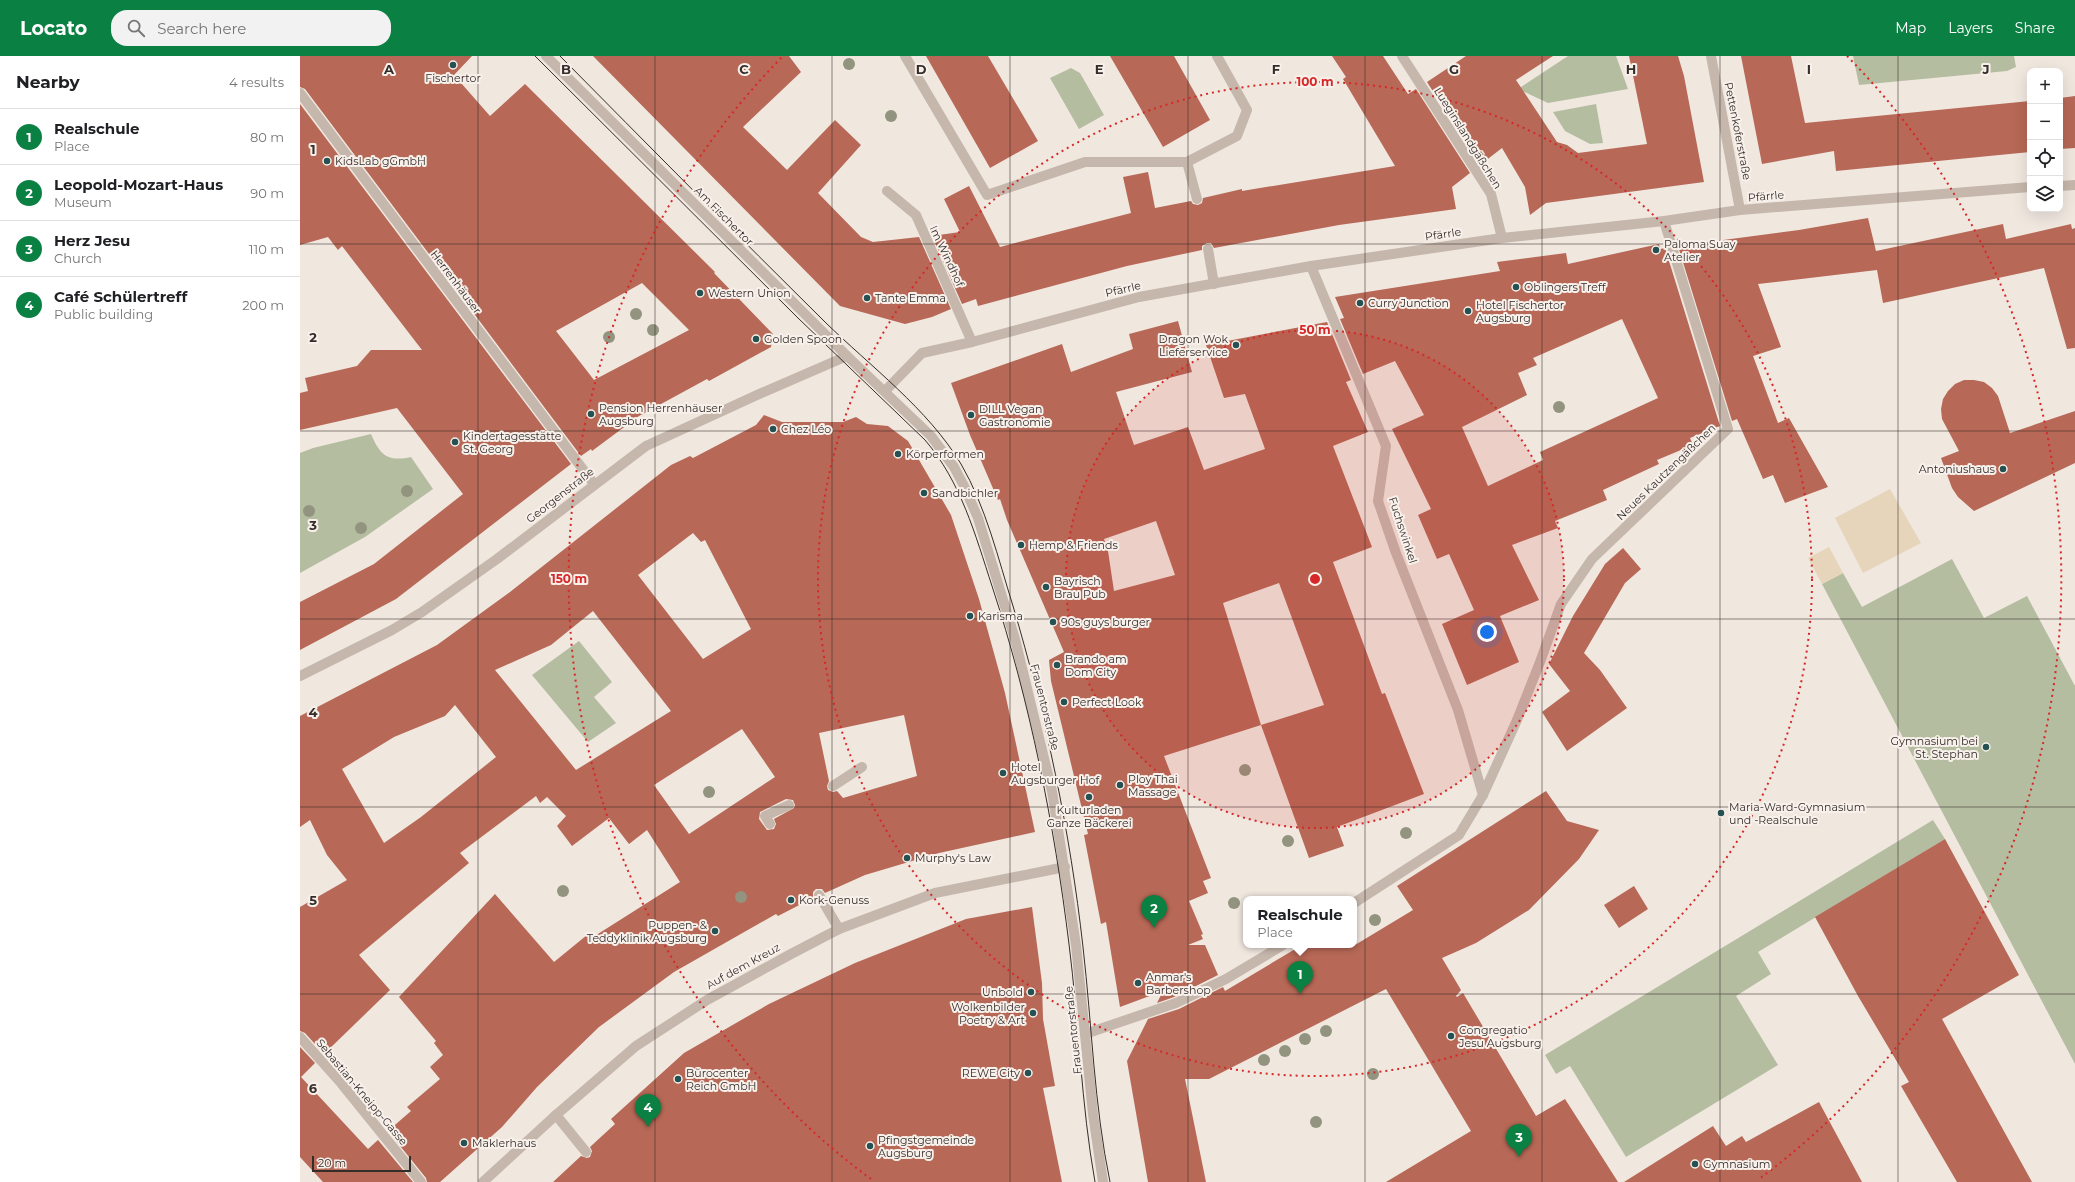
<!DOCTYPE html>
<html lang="en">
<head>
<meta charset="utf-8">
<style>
  body { margin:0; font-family:Montserrat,sans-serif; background:#f2f2f2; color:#202124 }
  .controls { position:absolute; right:12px; top:12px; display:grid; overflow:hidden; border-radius:8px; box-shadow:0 4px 16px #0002 }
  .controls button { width:36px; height:36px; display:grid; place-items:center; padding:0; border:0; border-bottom:1px solid #e0e0e0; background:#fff; color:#202124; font:20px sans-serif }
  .scale { position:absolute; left:12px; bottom:10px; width:99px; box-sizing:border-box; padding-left:4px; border:2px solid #352d2a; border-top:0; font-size:11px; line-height:14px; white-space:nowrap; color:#352d2a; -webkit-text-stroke:3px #f8f1eb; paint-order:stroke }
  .you { position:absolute; left:1187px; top:576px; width:14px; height:14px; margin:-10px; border:3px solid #fff; border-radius:50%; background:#1a73e8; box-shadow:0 0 0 6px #1a73e833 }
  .badge { display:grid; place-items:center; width:26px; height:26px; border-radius:50%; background:#0b8043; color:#fff; font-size:13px; font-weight:700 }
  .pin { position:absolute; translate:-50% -33px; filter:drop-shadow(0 1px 2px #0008) }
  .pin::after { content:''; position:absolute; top:21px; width:14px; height:12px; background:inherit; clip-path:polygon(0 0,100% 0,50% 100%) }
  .popup { position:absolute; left:943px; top:840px; width:114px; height:52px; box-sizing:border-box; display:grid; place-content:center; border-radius:8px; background:#fff; filter:drop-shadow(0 1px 3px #0005); font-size:13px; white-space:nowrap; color:#757577 }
  .popup b { font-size:15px; color:#202124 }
  .popup::after { content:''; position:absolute; left:50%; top:100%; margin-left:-8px; border:8px solid transparent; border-top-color:#fff }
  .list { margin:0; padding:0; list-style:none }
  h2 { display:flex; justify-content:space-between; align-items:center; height:52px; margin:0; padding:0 16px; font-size:17px }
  h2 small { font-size:13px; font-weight:400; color:#757577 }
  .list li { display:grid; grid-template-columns:26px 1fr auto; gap:12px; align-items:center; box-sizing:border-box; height:56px; padding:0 16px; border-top:1px solid #e0e0e0 }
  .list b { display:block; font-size:15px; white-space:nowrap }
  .list p { margin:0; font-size:13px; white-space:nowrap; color:#757577 }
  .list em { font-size:13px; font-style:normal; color:#757577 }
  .icon { flex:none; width:22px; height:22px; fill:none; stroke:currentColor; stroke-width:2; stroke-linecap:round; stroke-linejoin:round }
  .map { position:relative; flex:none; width:1775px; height:1126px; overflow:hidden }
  header { display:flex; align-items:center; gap:24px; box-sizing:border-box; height:56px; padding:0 20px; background:#0b8043; color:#fff }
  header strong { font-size:19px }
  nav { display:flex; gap:22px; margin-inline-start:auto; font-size:14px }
  .search { width:280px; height:36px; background:#f2f2f2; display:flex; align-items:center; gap:10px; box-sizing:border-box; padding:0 14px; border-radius:16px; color:#757577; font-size:15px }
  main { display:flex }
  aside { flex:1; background:#fff }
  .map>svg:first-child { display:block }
  .green { fill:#b5bda1 }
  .sand { fill:#e6d5ba }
  .building { fill:#b76856; fill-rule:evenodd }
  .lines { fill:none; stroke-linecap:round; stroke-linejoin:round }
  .service { stroke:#c6b7ac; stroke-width:10 }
  .minor { stroke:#c6b7ac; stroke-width:10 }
  .tram { stroke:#352d2a; stroke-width:1 }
  .tree { fill:#93947f }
  .grid { fill:none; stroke:#352d2a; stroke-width:1; stroke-opacity:0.55 }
  .ring { fill:none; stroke:#d62828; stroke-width:2; stroke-dasharray:2 4 }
  .poi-dot { fill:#255152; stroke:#f8f1eb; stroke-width:1.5 }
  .labels { text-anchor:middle; stroke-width:4; stroke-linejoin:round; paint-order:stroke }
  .poi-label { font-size:11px; fill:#352d2a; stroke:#f8f1eb; text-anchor:start }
  .street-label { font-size:11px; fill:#352d2a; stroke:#f8f1eb }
  .grid-label { font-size:13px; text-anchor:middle; font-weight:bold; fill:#352d2a; stroke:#f8f1eb; stroke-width:4; stroke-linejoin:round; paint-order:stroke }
  .centre { fill:#d62828; stroke:#f8f1eb; stroke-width:2 }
  .ring-label { font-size:12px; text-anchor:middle; font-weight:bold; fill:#d62828; stroke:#f8f1eb; stroke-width:4; stroke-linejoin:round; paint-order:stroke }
</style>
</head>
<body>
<header>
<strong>Locato</strong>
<div class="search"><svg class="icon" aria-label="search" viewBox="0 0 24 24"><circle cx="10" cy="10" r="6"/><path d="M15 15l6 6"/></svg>Search here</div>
<nav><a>Map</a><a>Layers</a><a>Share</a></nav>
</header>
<main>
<aside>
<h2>Nearby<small>4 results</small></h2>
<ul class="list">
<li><span class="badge">1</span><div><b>Realschule</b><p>Place</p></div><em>80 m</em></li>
<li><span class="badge">2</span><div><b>Leopold-Mozart-Haus</b><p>Museum</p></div><em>90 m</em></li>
<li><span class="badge">3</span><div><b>Herz Jesu</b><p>Church</p></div><em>110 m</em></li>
<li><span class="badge">4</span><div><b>Café Schülertreff</b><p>Public building</p></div><em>200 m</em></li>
</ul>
</aside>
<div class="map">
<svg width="1775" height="1126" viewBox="0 0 1775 1126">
  <rect width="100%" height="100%" fill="#f0e7df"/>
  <g class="green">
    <polygon points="1268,0 1316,0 1328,33 1248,47 1218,33"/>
    <polygon points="1553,0 1714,0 1716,11 1707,15 1559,29"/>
    <polygon points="771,12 780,17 804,59 779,73 750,22"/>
    <polygon points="1296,48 1303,87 1290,88 1265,75 1253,56"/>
    <path d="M71,378C80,399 87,406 111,401L133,433L65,481L0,517V397L13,392Z"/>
    <polygon points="1652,503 1684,562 1727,540 1775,630 1775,1008 1522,528 1543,517 1562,551"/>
    <polygon points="279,585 312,626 294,641 316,667 288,686 232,619"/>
    <polygon points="1633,764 1645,783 1458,896 1471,918 1436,940 1478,1009 1326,1101 1270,1010 1256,1018 1245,999"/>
  </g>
  <g class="sand">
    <polygon points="1590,433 1621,487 1563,517 1535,462"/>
    <polygon points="1529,491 1543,517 1522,528 1508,502"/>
  </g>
  <g class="building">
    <path d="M0,0H172L154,19L190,60L225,28L415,216L414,217L473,278L471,291L409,325L407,323L339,360L292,395L291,393L281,400L5,33L0,31ZM342,227L389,274L294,324L256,275Z"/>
    <polygon points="293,0 489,0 501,16 443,71 487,114 535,64 561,89 518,137 561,181 573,186 619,181 651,253 632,261 605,268 540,250"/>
    <polygon points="626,0 688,0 738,85 690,112"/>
    <polygon points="810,0 874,0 910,64 863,91"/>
    <polygon points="1032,0 1083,0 1108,38 1116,33 1170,117 1152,131 1156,153 1039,169 914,192 911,187 907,187 902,190 902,194 827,210 678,250 676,243 662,248 632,180 660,176 644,143 669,130 700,191 831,157 823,121 848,116 855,152 891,145 893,148 898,149 902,147 903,142 942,133 942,135 1095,110 1043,23 1046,21"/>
    <polygon points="1166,0 1253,0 1216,24 1257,86 1267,89 1278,97 1347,88 1329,0 1378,0 1384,20 1404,126 1246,147 1230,159 1225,131 1202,92 1180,109 1127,26"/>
    <polygon points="1441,0 1491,0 1505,67 1730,45 1730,96 1536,115 1534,95 1462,108"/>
    <polygon points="1775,40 1775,92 1760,93 1760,42"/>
    <polygon points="0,48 271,408 96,543 0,594 0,546 74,508 163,438 97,352 0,374 0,337 8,335 5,322 57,310 71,294 122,294 42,190 38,194 28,181 0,189"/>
    <polygon points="1568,162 1576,195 1703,168 1706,183 1771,168 1772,173 1775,172 1775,292 1767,293 1744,212 1583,247 1577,214 1458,228 1481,291 1453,300 1478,367 1489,362 1528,431 1485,447 1473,419 1463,423 1437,363 1432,365 1378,190 1499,174"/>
    <path d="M1359,188L1360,193L1365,192L1420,370L1390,382L1393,389L1357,404L1359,408L1303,434L1307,444L1255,465L1258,472L1212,489L1239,544L1200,560L1219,606L1167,629L1142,568L1174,554L1149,498L1137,503L1118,459L1131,453L1092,373L1124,359L1095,305L1063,318L1040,263L1044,262L1035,241L1200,215L1197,206L1266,197L1268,208ZM1322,263L1358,342L1240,396L1243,404L1188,430L1162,371L1227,339L1218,317L1237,309L1233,302Z"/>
    <path d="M878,265L892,316L816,336L834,389L888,371L904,414L965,393L945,338L924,342L906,289L1027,266L1051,324L1046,326L1068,376L1033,390L1072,491L1033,506L1082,638L1085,637L1124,738L1037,771L1044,790L1009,802L961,669L864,700L911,822L903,825L908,837L889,845L903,878L901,879L903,883L888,889H905L918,919L874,941L857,947L863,935L820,951L806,866L801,868L784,779L788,778L751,625L749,604L764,596L707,464L700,443L698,444L670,379L651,327L762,288L771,316L833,293L829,278ZM856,465L875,519L814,535L808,495L804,483ZM979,527L1024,649L961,669L923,547Z"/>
    <polygon points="1664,324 1674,324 1684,326 1692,332 1698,340 1710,377 1775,355 1775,407 1674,455 1658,441 1652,432 1641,402 1659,395 1642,363 1641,353 1643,343 1648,335 1655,328"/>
    <path d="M464,359L482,366H543L556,361L567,368L588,370L608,385L651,459L679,543L705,637L735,776L639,797L565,819L525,837L522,833H516L513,836V842L478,860L476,858L374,916L299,971L237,1031L202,1071L140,1126H127L126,1122L88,1075L111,1055L107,1051L140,1023L130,1011L143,999L134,987L136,985L99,941L195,838L254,906L287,879L290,883L380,826L347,774L329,788L309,762L272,790L257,770L266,760L247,741L240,747L236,740L160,797L169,807L59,899L90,934L24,998L5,977L0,975V851L47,824L27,799L10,764L0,771V660L137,589L210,536L371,409L390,400L393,402L456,369ZM393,477L401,486L405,484L451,573L403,603L338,519ZM293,555L371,655L276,714L195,614L251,589ZM155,649L196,701L121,761L84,787L42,713L94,681L145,660ZM604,659L617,720L543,742L537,735L533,736L528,734L527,730L529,725L519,677ZM442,673L475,721L389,778L354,729ZM486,743L493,744L495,749L494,752L474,763L476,768L474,773L467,774L459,763L460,756Z"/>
    <polygon points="1323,492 1341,513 1325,527 1284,597 1300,614 1327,652 1267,695 1242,656 1270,635 1249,608 1273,560 1305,508"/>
    <polygon points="1246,735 1267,765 1299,774 1279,803 1229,854 1176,887 1142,902 1161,934 1156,940 1157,941 1163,937 1236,1060 1265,1043 1318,1126 1086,1126 1171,1075 1086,933 909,1023 885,1023 906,1126 848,1126 827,1005 848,963 879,953 923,931 925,935 1002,889 1055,889 1113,854 1097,830"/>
    <polygon points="1645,783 1719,919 1642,963 1732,1126 1657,1126 1601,1030 1609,1026 1558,940 1515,861"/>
    <polygon points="1334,830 1348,853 1319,872 1304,849"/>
    <polygon points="732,851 742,927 743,963 755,1030 743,1032 762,1126 253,1126 281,1100 287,1102 290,1101 292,1095 290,1091 315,1068 311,1063 384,997 469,948 555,907 666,863"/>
    <polygon points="0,991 15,1007 1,1021 68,1093 78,1084 113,1126 23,1126 0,1101"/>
    <polygon points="1519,1046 1562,1126 1324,1126 1413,1070 1426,1090 1442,1080 1446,1086"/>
  </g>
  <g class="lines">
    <g class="service">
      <polyline points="605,0 687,139 785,106 887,106 937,80 947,54 917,0"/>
      <polyline points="887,106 897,143"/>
      <polyline points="587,135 616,159 672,286"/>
      <polyline points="908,193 914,228"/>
      <polyline points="533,730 562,711"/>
      <polyline points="470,768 465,760 489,749"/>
      <polyline points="519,839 539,873"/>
      <polyline points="256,1059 286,1096"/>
    </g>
    <g class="minor">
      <polyline points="246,0 547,300 631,380 654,411 664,430 678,462 715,583 752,735 776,889 793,1058 803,1126"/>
      <polyline points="1102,0 1191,138 1202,182"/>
      <polyline points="1411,0 1440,154"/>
      <polyline points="0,37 294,428"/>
      <polyline points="1760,130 1775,129"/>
      <polyline points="1011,210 1086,390 1078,445 1096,497 1158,654 1183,739"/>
      <polyline points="585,335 622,297 672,286 839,241 1011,210 1202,182 1364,165 1440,154 1730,131"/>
      <polyline points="0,620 92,574 122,556 197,503 346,390 457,339 547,300"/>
      <polyline points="1054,847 1159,779 1183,739 1217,664 1240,606 1261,548 1292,503 1428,373 1364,165"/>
      <polyline points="785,978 876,947 926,923 983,889"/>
      <polyline points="0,981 41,1027 121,1126"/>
      <polyline points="183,1126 256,1059 336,990 407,944 491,898 539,873 635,837 765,811"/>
    </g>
    <g class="tram">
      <path d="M235,0L498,262L625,384C661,426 675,478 692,530C730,646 754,767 769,888C779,967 781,1048 795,1126"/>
      <path d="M260,0C348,89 436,178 525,266C570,310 628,353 661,408C686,451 698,502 713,550C746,661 770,775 783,891C792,969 794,1049 810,1126"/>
    </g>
  </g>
  <g class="tree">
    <circle cx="549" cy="8" r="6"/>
    <circle cx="591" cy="60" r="6"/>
    <circle cx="336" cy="258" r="6"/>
    <circle cx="353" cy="274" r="6"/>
    <circle cx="309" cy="281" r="6"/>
    <circle cx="1259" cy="351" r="6"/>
    <circle cx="107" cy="435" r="6"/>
    <circle cx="9" cy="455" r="6"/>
    <circle cx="61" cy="472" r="6"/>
    <circle cx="945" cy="714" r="6"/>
    <circle cx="409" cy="736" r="6"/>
    <circle cx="1106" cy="777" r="6"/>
    <circle cx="988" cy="785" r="6"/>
    <circle cx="263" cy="835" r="6"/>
    <circle cx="441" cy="841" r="6"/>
    <circle cx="934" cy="847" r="6"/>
    <circle cx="1075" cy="864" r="6"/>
    <circle cx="1026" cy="975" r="6"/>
    <circle cx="1005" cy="983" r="6"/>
    <circle cx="985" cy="995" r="6"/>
    <circle cx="964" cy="1004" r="6"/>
    <circle cx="1073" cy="1018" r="6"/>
    <circle cx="1016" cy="1066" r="6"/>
  </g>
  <path class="grid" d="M178,0V1126M355,0V1126M532,0V1126M710,0V1126M888,0V1126M1065,0V1126M1242,0V1126M1420,0V1126M1598,0V1126M0,188H1775M0,375H1775M0,563H1775M0,751H1775M0,938H1775"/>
  <circle cx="1015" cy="523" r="249" fill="#d62828" fill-opacity=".12"/>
  <g class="ring">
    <circle cx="1015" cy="523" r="249"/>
    <circle cx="1015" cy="523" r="497"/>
    <path d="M571 1123A746 746 0 0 1 483 0M1547 0A746 746 0 0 1 1459 1123"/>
  </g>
  <g class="poi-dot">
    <circle cx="153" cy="9" r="4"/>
    <circle cx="27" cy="105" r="4"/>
    <circle cx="1356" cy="194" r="4"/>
    <circle cx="1216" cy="231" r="4"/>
    <circle cx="400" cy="237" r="4"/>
    <circle cx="567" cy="242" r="4"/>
    <circle cx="1060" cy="247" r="4"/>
    <circle cx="1168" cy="255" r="4"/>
    <circle cx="456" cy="283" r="4"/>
    <circle cx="936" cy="289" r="4"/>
    <circle cx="291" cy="358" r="4"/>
    <circle cx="671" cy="359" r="4"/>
    <circle cx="473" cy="373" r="4"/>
    <circle cx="155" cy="386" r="4"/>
    <circle cx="598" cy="398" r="4"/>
    <circle cx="1703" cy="413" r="4"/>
    <circle cx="624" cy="437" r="4"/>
    <circle cx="721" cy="489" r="4"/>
    <circle cx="746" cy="531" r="4"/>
    <circle cx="670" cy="560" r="4"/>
    <circle cx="753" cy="566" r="4"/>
    <circle cx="757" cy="609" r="4"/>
    <circle cx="764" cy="646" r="4"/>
    <circle cx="1686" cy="691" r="4"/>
    <circle cx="703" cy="717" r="4"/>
    <circle cx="820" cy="729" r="4"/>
    <circle cx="789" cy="741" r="4"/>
    <circle cx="1421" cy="757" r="4"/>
    <circle cx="607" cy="802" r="4"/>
    <circle cx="491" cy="844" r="4"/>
    <circle cx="415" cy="875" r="4"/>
    <circle cx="838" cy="927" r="4"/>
    <circle cx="731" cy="936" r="4"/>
    <circle cx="733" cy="957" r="4"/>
    <circle cx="1151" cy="980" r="4"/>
    <circle cx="728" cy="1017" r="4"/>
    <circle cx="378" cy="1023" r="4"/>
    <circle cx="164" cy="1087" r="4"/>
    <circle cx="570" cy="1090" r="4"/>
    <circle cx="1395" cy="1108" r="4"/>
  </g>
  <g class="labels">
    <g class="poi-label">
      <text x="153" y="26" text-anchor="middle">Fischertor</text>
      <text x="35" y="109">KidsLab gGmbH</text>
      <text x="1364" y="192">Paloma Suay<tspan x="1364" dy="13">Atelier</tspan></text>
      <text x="1224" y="235">Oblingers Treff</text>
      <text x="408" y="241">Western Union</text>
      <text x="575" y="246">Tante Emma</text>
      <text x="1068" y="251">Curry Junction</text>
      <text x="1176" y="253">Hotel Fischertor<tspan x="1176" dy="13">Augsburg</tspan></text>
      <text x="464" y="287">Golden Spoon</text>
      <text x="928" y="287" text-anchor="end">Dragon Wok<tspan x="928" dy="13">Lieferservice</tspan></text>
      <text x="299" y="356">Pension Herrenhäuser<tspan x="299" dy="13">Augsburg</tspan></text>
      <text x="679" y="357">DILL Vegan<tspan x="679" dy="13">Gastronomie</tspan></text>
      <text x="481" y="377">Chez Léo</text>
      <text x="163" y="384">Kindertagesstätte<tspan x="163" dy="13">St. Georg</tspan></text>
      <text x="606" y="402">Körperformen</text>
      <text x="1695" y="417" text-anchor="end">Antoniushaus</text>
      <text x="632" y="441">Sandbichler</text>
      <text x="729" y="493">Hemp &amp; Friends</text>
      <text x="754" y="529">Bayrisch<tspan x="754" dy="13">Brau Pub</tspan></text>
      <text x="678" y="564">Karisma</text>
      <text x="761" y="570">90s guys burger</text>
      <text x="765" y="607">Brando am<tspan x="765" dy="13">Dom City</tspan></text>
      <text x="772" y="650">Perfect Look</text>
      <text x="1678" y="689" text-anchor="end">Gymnasium bei<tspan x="1678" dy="13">St. Stephan</tspan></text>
      <text x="711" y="715">Hotel<tspan x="711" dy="13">Augsburger Hof</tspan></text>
      <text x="828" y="727">Ploy Thai<tspan x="828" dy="13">Massage</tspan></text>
      <text x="1429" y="755">Maria-Ward-Gymnasium<tspan x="1429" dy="13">und -Realschule</tspan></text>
      <text x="789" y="758" text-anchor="middle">Kulturladen<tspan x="789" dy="13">Ganze Bäckerei</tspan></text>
      <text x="615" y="806">Murphy's Law</text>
      <text x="499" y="848">Kork-Genuss</text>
      <text x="407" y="873" text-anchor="end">Puppen- &amp;<tspan x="407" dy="13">Teddyklinik Augsburg</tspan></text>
      <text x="846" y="925">Anmar's<tspan x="846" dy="13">Barbershop</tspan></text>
      <text x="723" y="940" text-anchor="end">Unbold</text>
      <text x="725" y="955" text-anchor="end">Wolkenbilder<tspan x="725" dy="13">Poetry &amp; Art</tspan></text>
      <text x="1159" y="978">Congregatio<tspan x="1159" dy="13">Jesu Augsburg</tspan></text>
      <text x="386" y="1021">Bürocenter<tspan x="386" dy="13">Reich GmbH</tspan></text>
      <text x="720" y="1021" text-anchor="end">REWE City</text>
      <text x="578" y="1088">Pfingstgemeinde<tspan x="578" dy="13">Augsburg</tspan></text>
      <text x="172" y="1091">Maklerhaus</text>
      <text x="1403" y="1112">Gymnasium</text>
    </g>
    <g class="street-label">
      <text transform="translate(1438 75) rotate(79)" y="4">Pettenkoferstraße</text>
      <text transform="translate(1168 82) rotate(58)" y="4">Lueginslandgäßchen</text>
      <text transform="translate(1466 140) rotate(-5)" y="4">Pfärrle</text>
      <text transform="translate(424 160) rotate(45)" y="4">Am Fischertor</text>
      <text transform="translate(1143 178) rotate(-8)" y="4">Pfärrle</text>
      <text transform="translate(647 200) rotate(65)" y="4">Im Windhof</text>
      <text transform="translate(156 226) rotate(53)" y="4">Herrenhäuser</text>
      <text transform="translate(823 233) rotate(-13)" y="4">Pfärrle</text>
      <text transform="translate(1366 416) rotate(-44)" y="4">Neues Kautzengäßchen</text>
      <text transform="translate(260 439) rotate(-38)" y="4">Georgenstraße</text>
      <text transform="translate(1103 474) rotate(72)" y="4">Fuchswinkel</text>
      <text transform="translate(745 651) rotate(76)" y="4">Frauentorstraße</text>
      <text transform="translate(443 910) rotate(-29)" y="4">Auf dem Kreuz</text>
      <text transform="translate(773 974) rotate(-96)" y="4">Frauentorstraße</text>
      <text transform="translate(62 1036) rotate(50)" y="4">Sebastian-Kneipp-Gasse</text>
    </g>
  </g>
  <g class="grid-label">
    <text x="89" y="18">A</text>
    <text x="266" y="18">B</text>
    <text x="444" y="18">C</text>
    <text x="621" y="18">D</text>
    <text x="799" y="18">E</text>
    <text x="976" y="18">F</text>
    <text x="1154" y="18">G</text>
    <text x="1331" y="18">H</text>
    <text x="1509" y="18">I</text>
    <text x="1686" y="18">J</text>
    <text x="13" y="98">1</text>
    <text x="13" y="286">2</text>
    <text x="13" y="474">3</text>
    <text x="13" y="661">4</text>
    <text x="13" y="849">5</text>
    <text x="13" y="1037">6</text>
  </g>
  <circle cx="1015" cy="523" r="6" class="centre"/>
  <g class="ring-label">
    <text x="1015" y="30">100 m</text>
    <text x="1015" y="278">50 m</text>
    <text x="269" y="527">150 m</text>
  </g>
</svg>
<div class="controls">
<button>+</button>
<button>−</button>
<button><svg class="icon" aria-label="locate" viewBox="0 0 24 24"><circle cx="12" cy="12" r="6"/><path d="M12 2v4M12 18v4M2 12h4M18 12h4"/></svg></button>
<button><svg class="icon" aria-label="layers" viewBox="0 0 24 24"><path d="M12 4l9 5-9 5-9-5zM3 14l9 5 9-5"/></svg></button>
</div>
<div class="scale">20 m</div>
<div class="you"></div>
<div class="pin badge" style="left:1000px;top:938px">1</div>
<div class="popup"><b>Realschule</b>Place</div>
<div class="pin badge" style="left:854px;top:872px">2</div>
<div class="pin badge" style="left:1219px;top:1101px">3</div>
<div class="pin badge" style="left:348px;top:1071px">4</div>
</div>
</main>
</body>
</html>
